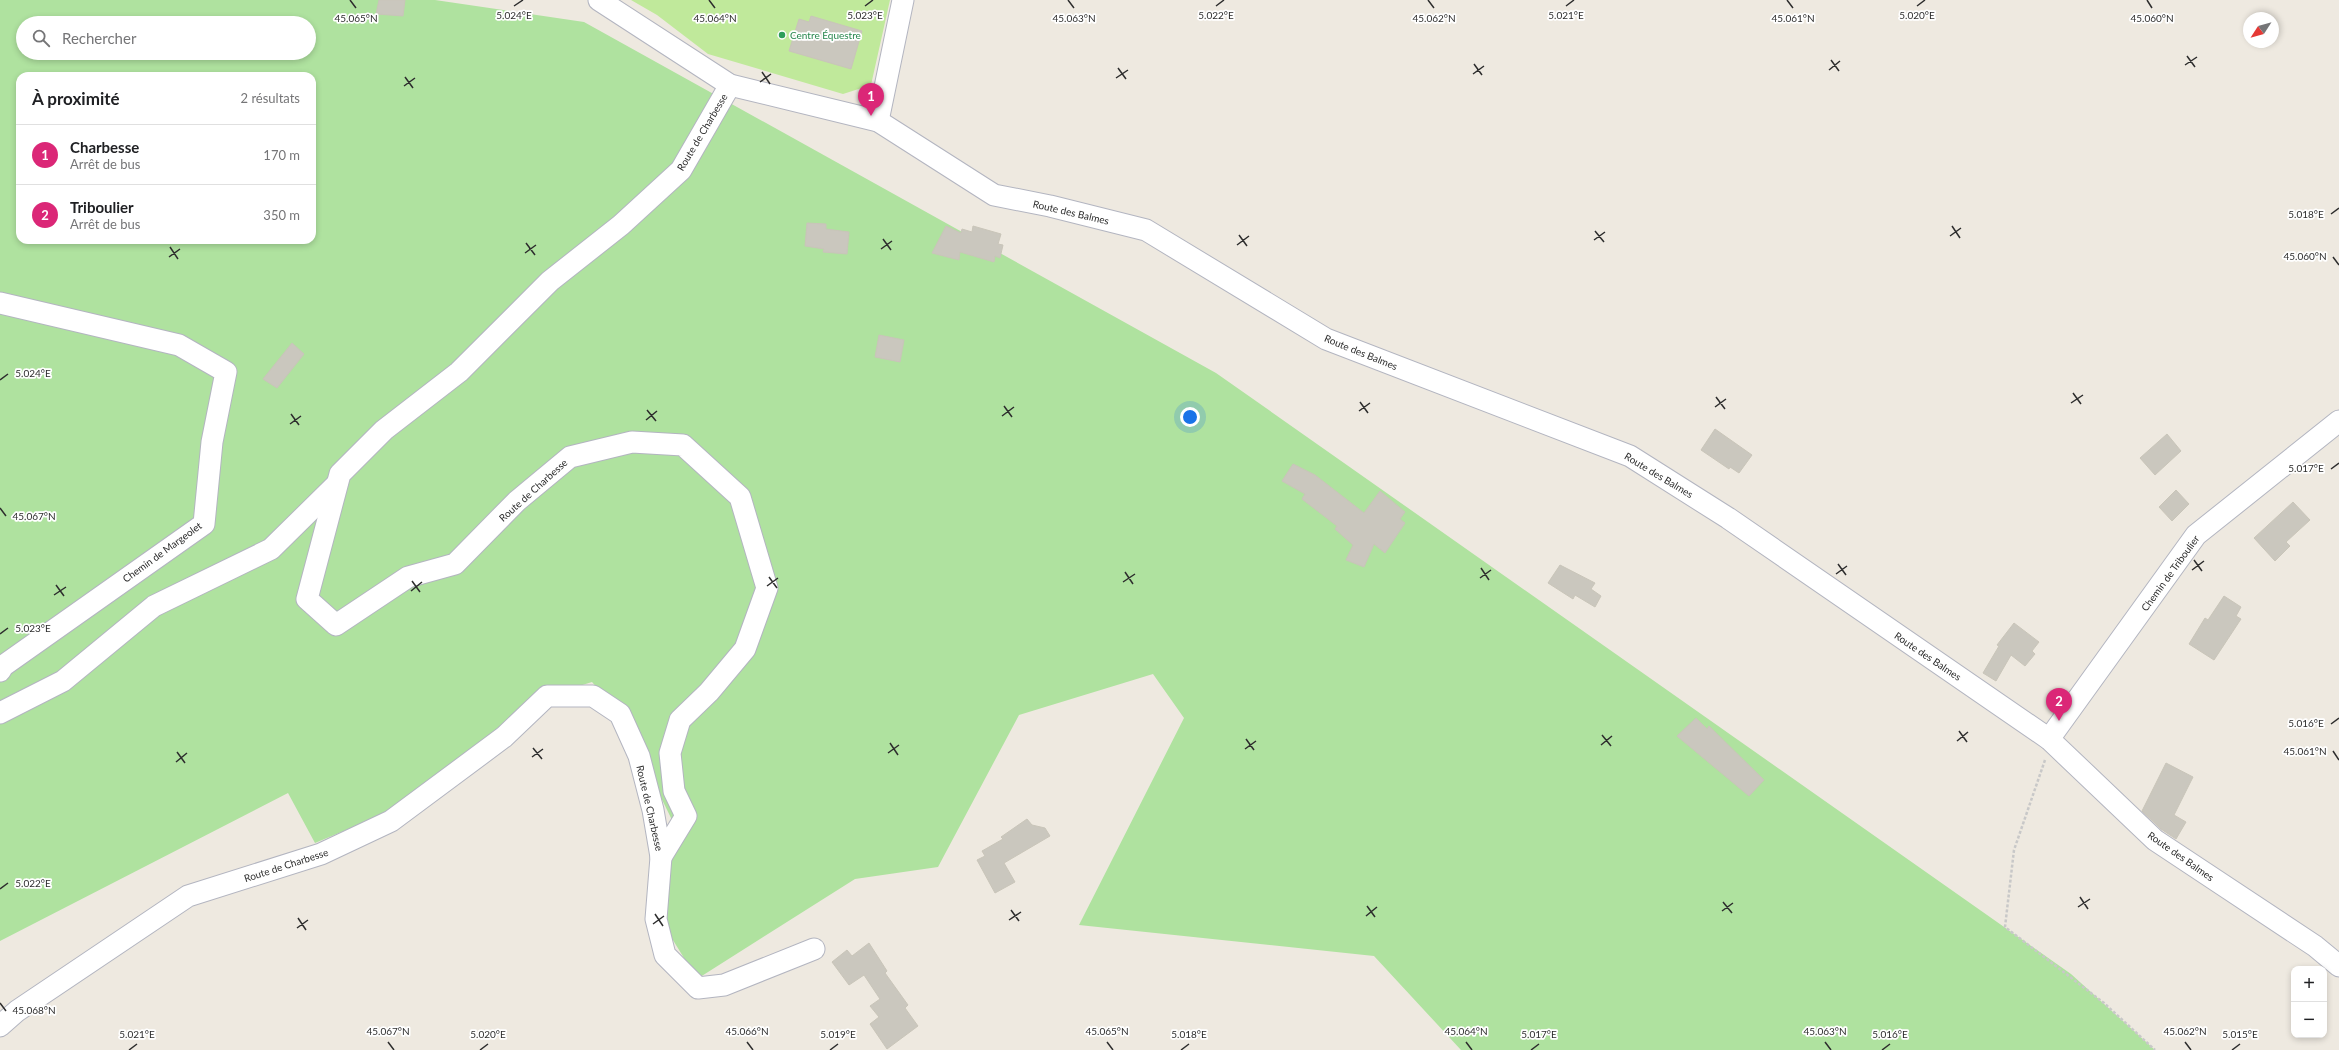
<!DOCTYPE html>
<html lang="fr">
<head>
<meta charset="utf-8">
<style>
  body { margin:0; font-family:Lato,sans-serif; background:#f2f2f2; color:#202124 }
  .controls { position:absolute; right:12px; bottom:12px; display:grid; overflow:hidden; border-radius:8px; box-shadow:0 2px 6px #0003 }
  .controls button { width:36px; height:36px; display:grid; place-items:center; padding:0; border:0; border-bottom:1px solid #e0e0e0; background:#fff; color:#202124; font:20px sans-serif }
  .compass { position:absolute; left:2243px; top:12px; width:36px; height:36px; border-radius:50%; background:#fff; box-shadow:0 2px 6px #0003; rotate:234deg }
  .you { position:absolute; left:1190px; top:417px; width:14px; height:14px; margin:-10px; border:3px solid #fff; border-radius:50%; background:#1a73e8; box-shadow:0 0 0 6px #1a73e833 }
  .badge { display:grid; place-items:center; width:26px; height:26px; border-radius:50%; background:#db2777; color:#fff; font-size:13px; font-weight:700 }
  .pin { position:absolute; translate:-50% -33px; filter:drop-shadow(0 1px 2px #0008) }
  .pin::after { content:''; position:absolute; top:21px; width:14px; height:12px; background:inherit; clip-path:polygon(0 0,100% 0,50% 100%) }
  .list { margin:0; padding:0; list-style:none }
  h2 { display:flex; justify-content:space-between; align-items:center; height:52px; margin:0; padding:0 16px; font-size:17px }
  h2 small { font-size:13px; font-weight:400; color:#757577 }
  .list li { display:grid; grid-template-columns:26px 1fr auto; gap:12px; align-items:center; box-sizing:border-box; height:60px; padding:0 16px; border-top:1px solid #e0e0e0 }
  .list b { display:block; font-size:15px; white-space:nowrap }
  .list p { margin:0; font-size:13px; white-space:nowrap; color:#757577 }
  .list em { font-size:13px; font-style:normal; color:#757577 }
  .icon { flex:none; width:22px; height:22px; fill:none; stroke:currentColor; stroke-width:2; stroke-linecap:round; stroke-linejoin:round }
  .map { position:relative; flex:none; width:2339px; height:1050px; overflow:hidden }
  .search { position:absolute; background:#fff; box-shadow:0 2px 6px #0003; left:16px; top:16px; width:300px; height:44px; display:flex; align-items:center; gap:10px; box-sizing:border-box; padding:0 14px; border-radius:22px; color:#757577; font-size:15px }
  .panel { position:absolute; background:#fff; box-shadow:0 2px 6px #0003; left:16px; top:72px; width:300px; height:172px; border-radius:12px }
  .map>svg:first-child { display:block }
  .green { fill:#afe29f; fill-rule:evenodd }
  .pitch { fill:#c0e99b }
  .building { fill:#cac7be; stroke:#c9c5b9 }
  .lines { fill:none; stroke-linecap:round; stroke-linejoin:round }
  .minor-casing { stroke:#b3b5c0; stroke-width:23 }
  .path { stroke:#c8c8c8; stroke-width:2.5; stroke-dasharray:3 2; stroke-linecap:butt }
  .minor { stroke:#fff; stroke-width:21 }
  .ticks { fill:none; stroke:#2d2d2d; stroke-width:1.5 }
  .leisure-dot { fill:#2e9e5b; stroke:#fff; stroke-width:1.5 }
  .labels { text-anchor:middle; stroke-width:3.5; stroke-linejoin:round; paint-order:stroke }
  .leisure-label { font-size:10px; fill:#27864d; stroke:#fff; text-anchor:start }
  .street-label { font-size:10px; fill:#2d2d2d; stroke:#fff }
  .ticks-label { font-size:10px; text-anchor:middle; fill:#2d2d2d; stroke:#fff; stroke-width:3.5; stroke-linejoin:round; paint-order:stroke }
</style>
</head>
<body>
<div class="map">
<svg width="2339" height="1050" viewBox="0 0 2339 1050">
  <rect width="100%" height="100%" fill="#eee9e0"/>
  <path class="green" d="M0,0H435L584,22L1216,373L2071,974L2155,1050H1461L1374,956L1079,925L1184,718L1153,674L1019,715L938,867L855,879L697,979L663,924L672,820L620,714L592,682L547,696L382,815L315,843L288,793L0,941ZM23,23H309V53H23ZM20,76H312V240H20Z"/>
  <polygon class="pitch" points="631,0 890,0 871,85 843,94 708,54 657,15"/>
  <g class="building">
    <polygon points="379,0 405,0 403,16 376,14"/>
    <polygon points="811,16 862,31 851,69 789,51 799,19 809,22"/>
    <polygon points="807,223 826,224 826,229 849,232 847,254 823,252 824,249 805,246"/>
    <polygon points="946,226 961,233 962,229 972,232 973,226 1001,234 998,244 1003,245 1000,258 995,256 994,262 960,252 959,260 932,253"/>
    <polygon points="879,335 904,340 900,362 875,357"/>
    <polygon points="292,343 304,354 277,388 263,379"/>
    <polygon points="1715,429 1752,455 1739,473 1730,467 1729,469 1701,450"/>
    <polygon points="2167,434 2181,451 2155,475 2140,458"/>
    <polygon points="1293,464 1315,475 1364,513 1380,491 1405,512 1400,519 1405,523 1385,553 1374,544 1364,567 1346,560 1353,545 1335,529 1337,526 1302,499 1305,494 1282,481"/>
    <polygon points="2176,490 2189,504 2172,521 2159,507"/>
    <polygon points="2293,502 2310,520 2286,542 2290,546 2275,561 2254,538"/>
    <polygon points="1560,565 1595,583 1591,589 1601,596 1595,607 1575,595 1573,599 1548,583"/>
    <polygon points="2224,596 2241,607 2236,616 2241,619 2214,660 2189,644 2205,618 2208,620"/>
    <polygon points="2014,623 2039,642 2032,651 2035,654 2025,666 2011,655 1996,681 1983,673 1999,646 1997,645"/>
    <polygon points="1696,718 1707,729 1709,726 1764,780 1749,796 1677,736"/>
    <polygon points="2166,763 2193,777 2174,815 2186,822 2176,839 2161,829 2142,811"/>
    <polygon points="1027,819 1032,825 1045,828 1050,836 1004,863 1015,882 995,893 977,860 985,856 982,851 1003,839 1001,837"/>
    <polygon points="869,943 887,971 885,973 908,1005 905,1008 918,1026 887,1049 870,1024 879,1017 870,1006 880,999 864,975 849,985 832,962 847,950 852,956"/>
  </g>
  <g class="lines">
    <g class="minor-casing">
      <g id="minor">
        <polyline points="599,0 730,85 878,121 994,195 1050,206 1146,230 1326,339 1630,456 1728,518 2049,739 2155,840 2315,946 2339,966"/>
        <polyline points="878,121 903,0"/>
        <polyline points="0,303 179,345 226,372 212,442 204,524 3,666 0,671"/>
        <polyline points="0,713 63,681 154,606 271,549 337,484"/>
        <polyline points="2049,739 2196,535 2339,421"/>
        <polyline points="661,857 656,919 665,955 698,988 724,985 814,949"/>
        <polyline points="0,1026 17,1011 188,896 321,854 391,821 504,737 547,696 593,696 620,714 639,756 653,810 661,857 686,816 674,791 670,753 680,720 709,692 745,649 767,588 740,497 683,445 632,442 570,457 517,501 455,564 408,577 336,625 307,599 340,474 384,430 459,372 550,281 621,225 681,170 730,85"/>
      </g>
    </g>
    <polyline class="path" points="2045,760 2014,850 2005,927 2104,1003 2155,1050"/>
    <use href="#minor" class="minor"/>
  </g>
  <path class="ticks" d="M350,0L356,8M709,0L715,8M1068,0L1074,8M1428,0L1434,8M1787,0L1793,8M2147,0L2152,8M514,6L523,0M865,6L873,0M1216,6L1224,0M1566,6L1574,0M1917,6L1925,0M2187,56L2195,67M1831,60L1839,71M1474,64L1482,75M2185,65L2197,57M1118,68L1126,79M1829,70L1840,61M762,72L770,84M1473,74L1484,66M405,77L413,88M1116,78L1128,70M760,82L771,74M404,86L415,78M2331,214L2339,208M1952,226L1960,238M1595,231L1604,242M1239,235L1247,246M1950,236L1961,228M883,239L891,250M1594,240L1605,232M526,243L535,255M1237,245L1249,236M170,247L178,259M881,249L892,241M525,253L536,245M169,257L180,249M2333,257L2339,265M0,380L8,374M2073,393L2081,404M1716,397L1725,409M1360,402L1368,413M2071,403L2083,395M1004,406L1012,417M1715,407L1726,399M647,410L656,421M1359,411L1370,403M291,414L299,425M1002,416L1014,407M646,420L657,411M290,424L301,416M2331,469L2339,463M0,508L6,516M2194,560L2202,571M1838,564L1846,575M1481,568L1489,580M2192,570L2204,561M1125,572L1133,584M1836,574L1847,566M769,577L777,588M1480,578L1491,570M412,581L420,592M1123,582L1135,574M56,585L64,596M767,586L778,578M411,591L422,582M54,595L66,587M0,634L8,628M2331,724L2339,718M1959,731L1967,742M1602,735L1611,746M1246,739L1254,750M1957,741L1968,732M890,743L898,755M1601,745L1612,736M533,748L542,759M1245,749L1256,741M2333,751L2339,760M177,752L185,763M888,753L899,745M532,757L543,749M176,762L187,753M0,889L8,883M2080,897L2088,909M1723,902L1732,913M1367,906L1375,917M2078,907L2090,899M1011,910L1019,921M1722,911L1733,903M655,914L663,926M1366,916L1377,907M298,918L306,930M1009,920L1021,912M653,924L664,916M297,928L308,920M0,1003L6,1011M388,1042L394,1050M747,1042L753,1050M1107,1042L1113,1050M1466,1042L1472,1050M1825,1042L1831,1050M2185,1042L2191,1050M129,1050L137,1044M480,1050L488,1044M830,1050L838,1044M1181,1050L1189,1044M1531,1050L1539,1044M1882,1050L1890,1044M2232,1050L2240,1044"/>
  <circle class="leisure-dot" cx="782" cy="35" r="4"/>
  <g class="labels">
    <g class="leisure-label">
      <text x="790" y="39">Centre Équestre</text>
    </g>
    <g class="street-label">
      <text transform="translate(702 132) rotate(-59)" y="4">Route de Charbesse</text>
      <text transform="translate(1071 212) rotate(13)" y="4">Route des Balmes</text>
      <text transform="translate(1361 352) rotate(22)" y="4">Route des Balmes</text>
      <text transform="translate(1659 475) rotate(31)" y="4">Route des Balmes</text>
      <text transform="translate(533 490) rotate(-42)" y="4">Route de Charbesse</text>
      <text transform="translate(162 552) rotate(-36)" y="4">Chemin de Margeolet</text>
      <text transform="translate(2170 573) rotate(-54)" y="4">Chemin de Triboulier</text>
      <text transform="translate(1928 656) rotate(34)" y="4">Route des Balmes</text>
      <text transform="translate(650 808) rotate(77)" y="4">Route de Charbesse</text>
      <text transform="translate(2181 856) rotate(35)" y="4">Route des Balmes</text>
      <text transform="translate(286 865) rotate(-18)" y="4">Route de Charbesse</text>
    </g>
  </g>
  <g class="ticks-label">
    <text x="514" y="19">5.024°E</text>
    <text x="865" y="19">5.023°E</text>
    <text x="1216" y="19">5.022°E</text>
    <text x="1566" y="19">5.021°E</text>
    <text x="1917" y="19">5.020°E</text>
    <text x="356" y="22">45.065°N</text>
    <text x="715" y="22">45.064°N</text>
    <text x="1074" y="22">45.063°N</text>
    <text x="1434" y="22">45.062°N</text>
    <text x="1793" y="22">45.061°N</text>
    <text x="2152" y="22">45.060°N</text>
    <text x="2306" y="218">5.018°E</text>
    <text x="2305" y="260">45.060°N</text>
    <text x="33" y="377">5.024°E</text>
    <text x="2306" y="472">5.017°E</text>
    <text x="34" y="520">45.067°N</text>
    <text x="33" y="632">5.023°E</text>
    <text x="2306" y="727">5.016°E</text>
    <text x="2305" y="755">45.061°N</text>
    <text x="33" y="887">5.022°E</text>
    <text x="34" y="1014">45.068°N</text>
    <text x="388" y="1035">45.067°N</text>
    <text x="747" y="1035">45.066°N</text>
    <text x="1107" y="1035">45.065°N</text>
    <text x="1466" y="1035">45.064°N</text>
    <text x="1825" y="1035">45.063°N</text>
    <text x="2185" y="1035">45.062°N</text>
    <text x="137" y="1038">5.021°E</text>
    <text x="488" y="1038">5.020°E</text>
    <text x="838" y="1038">5.019°E</text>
    <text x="1189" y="1038">5.018°E</text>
    <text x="1539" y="1038">5.017°E</text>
    <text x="1890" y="1038">5.016°E</text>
    <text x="2240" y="1038">5.015°E</text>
  </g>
</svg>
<div class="controls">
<button>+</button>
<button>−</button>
</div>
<svg class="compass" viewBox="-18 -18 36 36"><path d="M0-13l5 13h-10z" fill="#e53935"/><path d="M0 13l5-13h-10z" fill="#757577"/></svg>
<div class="you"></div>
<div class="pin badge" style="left:871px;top:116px">1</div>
<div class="pin badge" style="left:2059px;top:721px">2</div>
<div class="search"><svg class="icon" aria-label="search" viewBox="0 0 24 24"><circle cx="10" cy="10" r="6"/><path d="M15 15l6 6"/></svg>Rechercher</div>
<section class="panel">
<h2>À proximité<small>2 résultats</small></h2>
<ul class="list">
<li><span class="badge">1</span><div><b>Charbesse</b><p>Arrêt de bus</p></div><em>170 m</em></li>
<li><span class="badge">2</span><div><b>Triboulier</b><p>Arrêt de bus</p></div><em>350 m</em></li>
</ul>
</section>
</div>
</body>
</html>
